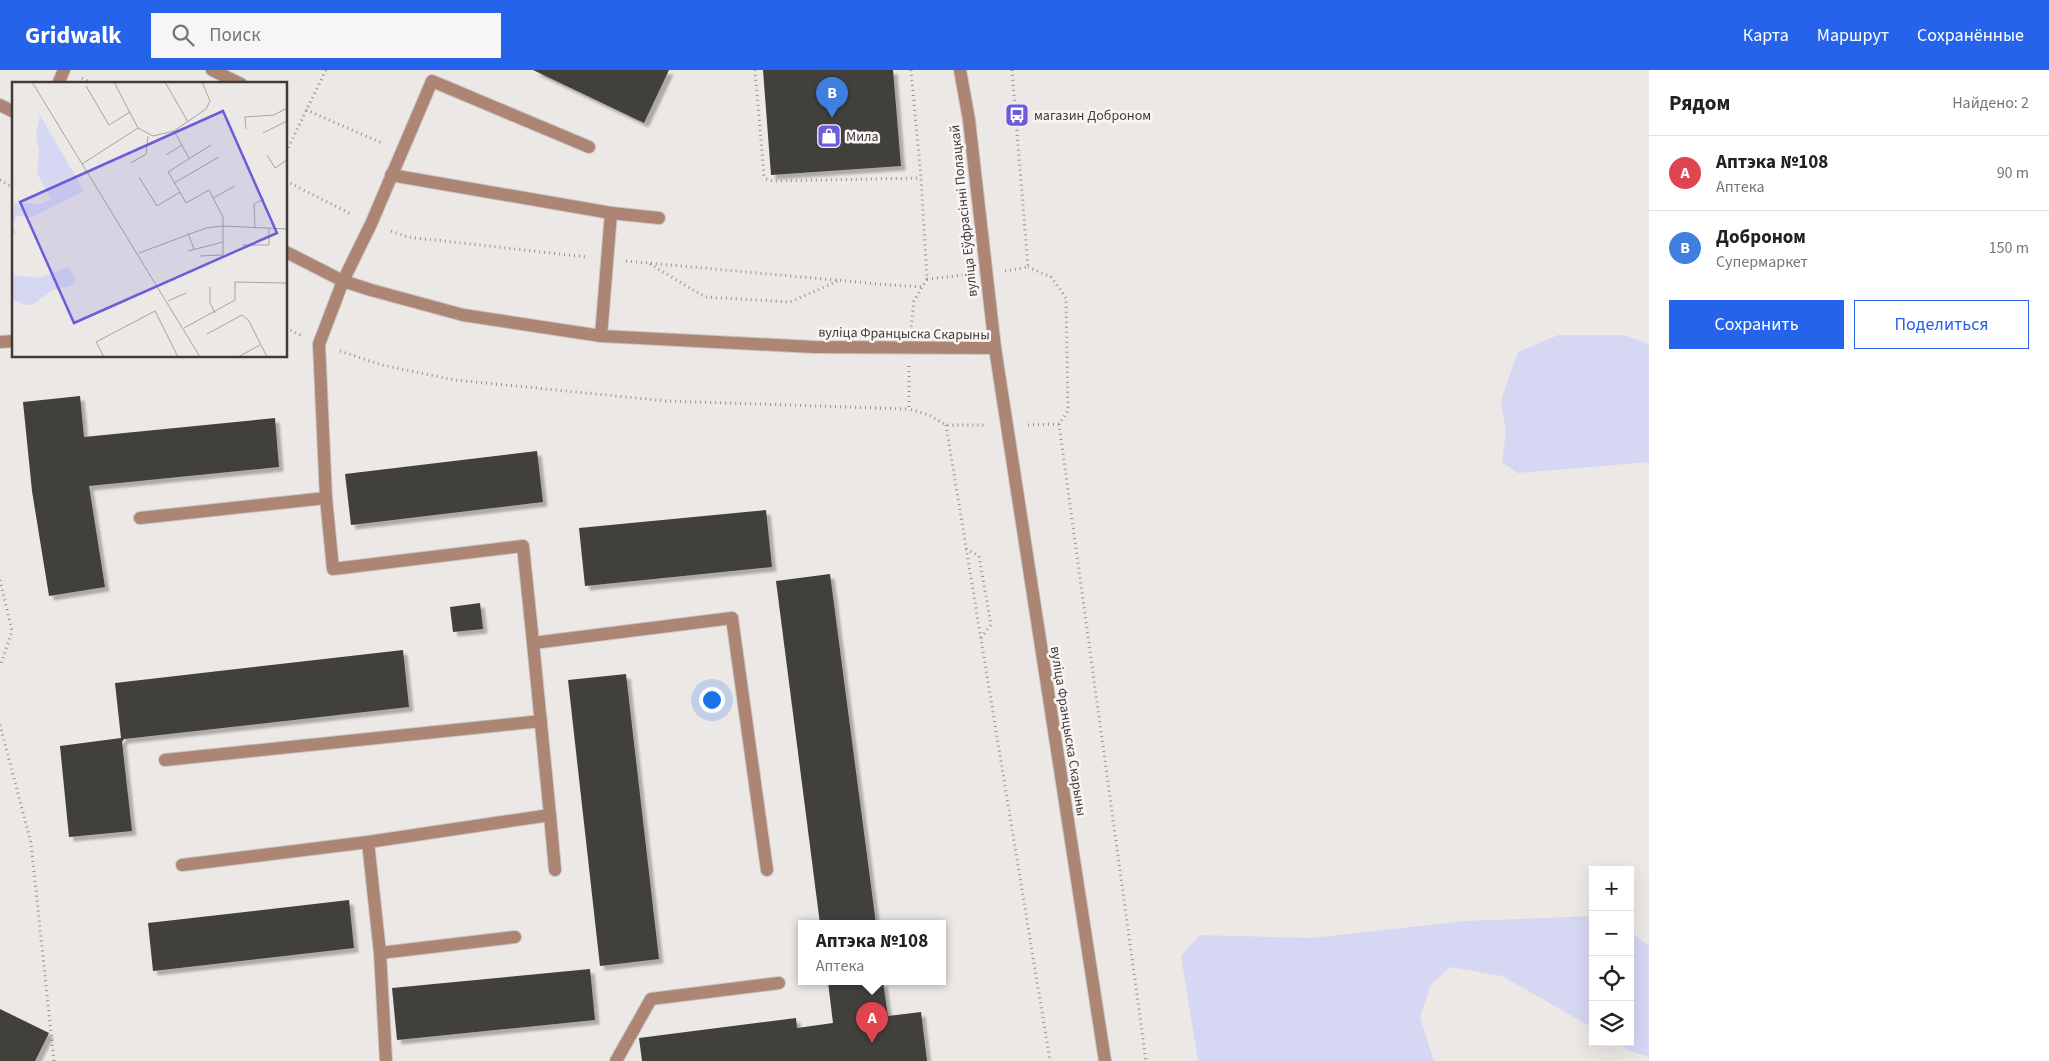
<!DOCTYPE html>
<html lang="ru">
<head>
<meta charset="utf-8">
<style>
  body { margin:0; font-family:"Source Sans 3",sans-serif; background:#f6f6f6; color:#222 }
  .controls { position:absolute; right:15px; bottom:15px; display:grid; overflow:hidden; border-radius:0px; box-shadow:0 5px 20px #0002 }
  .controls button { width:45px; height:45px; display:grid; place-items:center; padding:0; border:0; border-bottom:1px solid #e0e0e0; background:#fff; color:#222; font:25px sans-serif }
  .you { position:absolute; left:711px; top:629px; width:18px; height:18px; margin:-12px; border:4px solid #fff; border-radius:50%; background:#1a73e8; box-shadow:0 0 0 8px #1a73e833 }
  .badge { display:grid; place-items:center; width:32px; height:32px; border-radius:50%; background:#2563eb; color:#fff; font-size:16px; font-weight:700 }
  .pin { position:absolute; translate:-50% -41px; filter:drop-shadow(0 1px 2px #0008) }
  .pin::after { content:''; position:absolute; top:26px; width:18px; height:15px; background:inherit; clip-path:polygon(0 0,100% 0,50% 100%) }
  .popup { position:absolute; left:798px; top:850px; width:148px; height:65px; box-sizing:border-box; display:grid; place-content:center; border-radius:0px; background:#fff; filter:drop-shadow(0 1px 4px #0005); font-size:16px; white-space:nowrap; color:#767676 }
  .popup b { font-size:19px; color:#222 }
  .popup::after { content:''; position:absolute; left:50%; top:100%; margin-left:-10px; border:10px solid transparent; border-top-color:#fff }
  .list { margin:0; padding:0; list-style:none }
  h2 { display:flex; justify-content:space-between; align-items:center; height:65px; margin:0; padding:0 20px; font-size:21px }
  h2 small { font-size:16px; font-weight:400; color:#767676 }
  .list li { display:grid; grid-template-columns:32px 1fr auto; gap:15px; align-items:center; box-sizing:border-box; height:75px; padding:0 20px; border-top:1px solid #e0e0e0 }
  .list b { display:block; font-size:19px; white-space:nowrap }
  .list p { margin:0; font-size:16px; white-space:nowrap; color:#767676 }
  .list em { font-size:16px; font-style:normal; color:#767676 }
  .actions { display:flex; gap:10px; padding:15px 20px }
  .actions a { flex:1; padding:11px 0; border:1px solid #2563eb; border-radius:0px; text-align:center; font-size:18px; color:#2563eb }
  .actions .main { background:#2563eb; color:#fff }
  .icon { flex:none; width:28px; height:28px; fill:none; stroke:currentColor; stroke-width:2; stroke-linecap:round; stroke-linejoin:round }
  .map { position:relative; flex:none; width:1649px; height:991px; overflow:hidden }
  header { display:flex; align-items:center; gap:30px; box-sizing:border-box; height:70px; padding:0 25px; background:#2563eb; color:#fff }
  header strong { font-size:24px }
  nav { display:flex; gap:28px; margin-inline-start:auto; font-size:18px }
  .search { width:350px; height:45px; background:#f6f6f6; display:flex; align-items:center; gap:12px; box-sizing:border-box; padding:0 18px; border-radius:0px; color:#767676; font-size:19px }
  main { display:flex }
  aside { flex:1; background:#fff }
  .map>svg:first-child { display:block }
  .green { fill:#d6d7f3 }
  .building { fill:#423f3d; filter:url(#shadow) }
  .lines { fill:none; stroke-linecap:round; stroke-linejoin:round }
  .minor-casing { stroke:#c9c6c4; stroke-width:14 }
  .path { stroke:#959290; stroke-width:3; stroke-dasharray:1 4; stroke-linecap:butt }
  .minor { stroke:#ac8574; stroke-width:12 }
  .labels { text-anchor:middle; stroke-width:5; stroke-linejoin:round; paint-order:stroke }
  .poi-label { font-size:14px; fill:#3e3c3b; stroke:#faf5f4; text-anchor:start }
  .street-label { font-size:14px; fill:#3e3c3b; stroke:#faf5f4 }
  .inset-road { fill:none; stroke:#a6a3a2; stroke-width:1 }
  .view { fill:#6c5dd7; fill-opacity:0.15; stroke:#6c5dd7; stroke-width:2.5 }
  .inset-edge { fill:none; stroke:#3e3c3b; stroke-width:2.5 }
</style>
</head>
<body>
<header>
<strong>Gridwalk</strong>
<div class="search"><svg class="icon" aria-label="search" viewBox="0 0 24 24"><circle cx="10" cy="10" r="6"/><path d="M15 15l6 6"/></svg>Поиск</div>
<nav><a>Карта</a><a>Маршрут</a><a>Сохранённые</a></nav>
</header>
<main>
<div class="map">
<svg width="1649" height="991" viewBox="0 0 1649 991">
  <defs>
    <filter id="shadow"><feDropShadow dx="4.5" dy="4.5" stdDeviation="1" flood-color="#0004"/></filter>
  </defs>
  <rect width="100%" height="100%" fill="#ece8e6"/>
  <g class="green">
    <polygon points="1558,265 1624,265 1649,274 1649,392 1517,403 1502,392 1506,361 1501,330 1518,282"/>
    <polygon points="1593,846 1593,958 1502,906 1450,897 1430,916 1420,948 1434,991 1198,991 1181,886 1200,865 1311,868 1466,851"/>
    <polygon points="1630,861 1649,876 1649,987 1630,981 1616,972 1630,972"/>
  </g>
  <g class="building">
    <polygon points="533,0 669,0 644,53"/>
    <polygon points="763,0 893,0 901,96 771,105"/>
    <polygon points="80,326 84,367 275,348 279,397 89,416 105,517 49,526 32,421 23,332"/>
    <polygon points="537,381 543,432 351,455 345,404"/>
    <polygon points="766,440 772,497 585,516 579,458"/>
    <polygon points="830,504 876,854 820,854 776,511"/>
    <polygon points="480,533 483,559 453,562 450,537"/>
    <polygon points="403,580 409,637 124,669 122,672 132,761 69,767 60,676 121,668 115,613"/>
    <polygon points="626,604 659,889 600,896 568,610"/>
    <polygon points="349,830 354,878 153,901 148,853"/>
    <polygon points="590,899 595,950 397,970 392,918"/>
    <polygon points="828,912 883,912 888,946 921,942 927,991 642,991 639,968 796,948 797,958 833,953"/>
    <polygon points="0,939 49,963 35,991 0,991"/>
  </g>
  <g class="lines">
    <g class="minor-casing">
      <g id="minor">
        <polyline points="212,0 241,14"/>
        <polyline points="960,0 969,50 995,278 1105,991"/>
        <polyline points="58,14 64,0"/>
        <polyline points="0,35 14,42"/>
        <polyline points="589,77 432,11 371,154 343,211 319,274 326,428 333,499 523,476 533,573 732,548 767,800"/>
        <polyline points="391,105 611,143 659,148"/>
        <polyline points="286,182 343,211 371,220 463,245 601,266 814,277 995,278"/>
        <polyline points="601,266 611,143"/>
        <polyline points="0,272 14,271"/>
        <polyline points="140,448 326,428"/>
        <polyline points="165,690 541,651"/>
        <polyline points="550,745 555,800"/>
        <polyline points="368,772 380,883 386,991"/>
        <polyline points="182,795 368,772 550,745 533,573"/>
        <polyline points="380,883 515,867"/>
        <polyline points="616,991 651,929 779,913"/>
      </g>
    </g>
    <g class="path">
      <polyline points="755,0 764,105 766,109 773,111 921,108"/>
      <polyline points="911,0 921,108 927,209 914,231 911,257"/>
      <polyline points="82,8 93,14"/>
      <polyline points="306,40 384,74"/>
      <polyline points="286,82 326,0"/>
      <polyline points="0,110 14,118"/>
      <polyline points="286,111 353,145"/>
      <polyline points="391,161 408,167 587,187"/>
      <polyline points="626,191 890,215 922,217"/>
      <polyline points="650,194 705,227 790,232 838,211"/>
      <polyline points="1005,201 1028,197 1012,0"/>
      <polyline points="927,209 966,205"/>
      <polyline points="286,258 302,266"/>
      <polyline points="340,281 382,295 455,310 667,331 909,339"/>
      <polyline points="909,296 909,339 929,345 946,355 986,355"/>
      <polyline points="1059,354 1146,991"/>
      <polyline points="946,355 1050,991"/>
      <polyline points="1028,355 1059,354 1068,341 1066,228 1051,207 1028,197"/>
      <polyline points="966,479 979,486 991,555 980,569"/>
      <polyline points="0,510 12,561 0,597"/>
      <polyline points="0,655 31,773 54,991"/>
    </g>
    <use href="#minor" class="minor"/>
  </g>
  <defs>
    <g id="bus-square" transform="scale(1.25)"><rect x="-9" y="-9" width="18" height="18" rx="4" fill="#6c5dd7" stroke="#faf5f4"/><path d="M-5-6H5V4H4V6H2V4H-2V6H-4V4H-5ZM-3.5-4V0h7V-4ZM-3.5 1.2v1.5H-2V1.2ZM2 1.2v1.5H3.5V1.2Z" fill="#fff"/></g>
    <g id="shop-square" transform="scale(1.25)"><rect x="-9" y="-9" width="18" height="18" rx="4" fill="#6c5dd7" stroke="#faf5f4"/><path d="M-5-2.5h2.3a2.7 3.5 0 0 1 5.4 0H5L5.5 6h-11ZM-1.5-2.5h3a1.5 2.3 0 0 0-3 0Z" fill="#fff"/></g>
  </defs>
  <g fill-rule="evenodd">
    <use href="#bus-square" x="1017" y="45"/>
    <use href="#shop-square" x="829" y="66"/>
  </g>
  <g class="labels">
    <g class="poi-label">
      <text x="1034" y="50">магазин Доброном</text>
      <text x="846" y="71">Мила</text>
    </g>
    <g class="street-label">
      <text transform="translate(963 141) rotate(-96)" y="5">вуліца Еўфрасінні Полацкай</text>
      <text transform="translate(904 263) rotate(1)" y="5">вуліца Францыска Скарыны</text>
      <text transform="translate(1069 661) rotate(81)" y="5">вуліца Францыска Скарыны</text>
    </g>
  </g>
  <g transform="translate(12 12)">
    <rect width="275" height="275" fill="#ece8e6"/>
    <path d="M28,33L71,107L70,110L20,135L4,134L1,143L4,151L0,153V121L30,122L39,117L25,91L27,69L24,53ZM56,185L62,193L63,200L59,204L41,208L20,223H13L0,217V193L28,196Z" fill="#d6d7f3"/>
    <path class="inset-road" d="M20,0L188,275M102,0L126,46L141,54L162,49L194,27L198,19L190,0M153,0L176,40M74,4L97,43L118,30M234,47L233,35L262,33L275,26M162,49L177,76M251,51L275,39M154,73L170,63M255,73L263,86L275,78M119,81L134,72L136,54M70,82L126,46M127,95L145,124L168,110L174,121L197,108L211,135V173L188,174M162,101L207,75M168,110L156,90L199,63M201,116L223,104M243,146L242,122L252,117M176,151L182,167M230,163H257V147M176,169L211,160M127,171L194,146L211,144L275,147M198,205V221L203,231M156,219L174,211M172,246L223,218V200L275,201M195,252L230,233L237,239L255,275M92,275L84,260L143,229L166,275M226,275L248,263"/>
    <path class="view" d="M211,29L265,151L62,241L8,120Z"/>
    <rect width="275" height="275" class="inset-edge"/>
  </g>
</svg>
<div class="controls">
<button>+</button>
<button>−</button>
<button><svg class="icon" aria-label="locate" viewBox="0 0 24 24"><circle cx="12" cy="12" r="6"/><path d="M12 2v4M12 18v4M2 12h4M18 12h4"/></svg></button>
<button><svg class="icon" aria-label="layers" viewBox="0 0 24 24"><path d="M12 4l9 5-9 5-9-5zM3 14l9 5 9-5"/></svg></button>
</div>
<div class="you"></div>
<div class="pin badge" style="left:872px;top:973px;background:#e0444e">A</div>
<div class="popup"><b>Аптэка №108</b>Аптека</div>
<div class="pin badge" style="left:832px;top:48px;background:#3f7fe0">B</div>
</div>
<aside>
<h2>Рядом<small>Найдено: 2</small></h2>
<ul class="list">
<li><span class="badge" style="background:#e0444e">A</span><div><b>Аптэка №108</b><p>Аптека</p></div><em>90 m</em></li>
<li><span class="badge" style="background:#3f7fe0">B</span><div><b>Доброном</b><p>Супермаркет</p></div><em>150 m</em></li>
</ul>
<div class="actions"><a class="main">Сохранить</a><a>Поделиться</a></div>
</aside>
</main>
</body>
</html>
